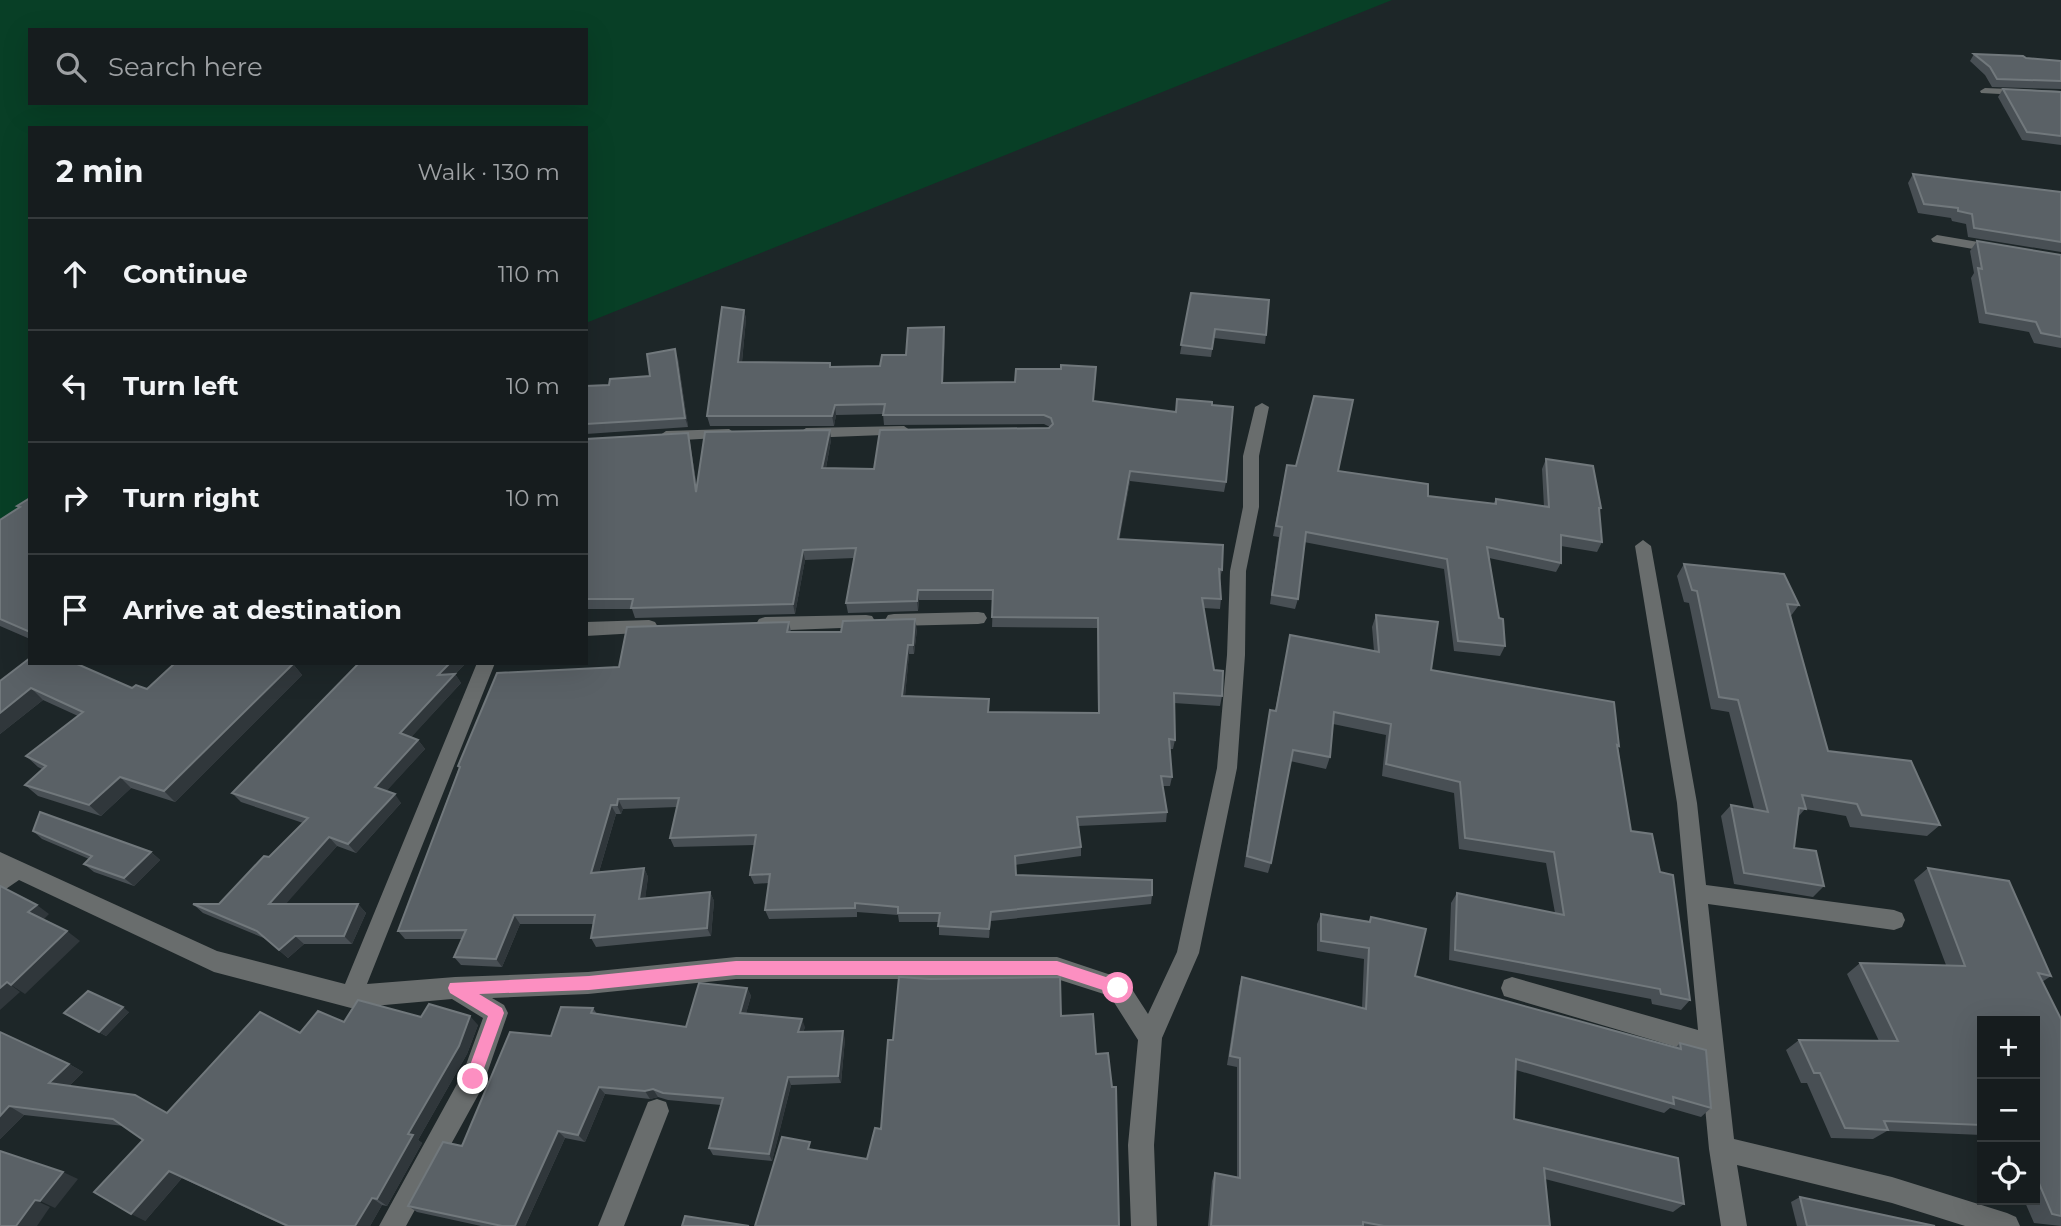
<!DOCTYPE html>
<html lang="en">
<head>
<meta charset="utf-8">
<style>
  body { margin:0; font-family:Montserrat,sans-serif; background:#23292b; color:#f1f3f6 }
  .controls { position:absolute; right:21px; bottom:21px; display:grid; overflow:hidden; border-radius:0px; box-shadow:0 7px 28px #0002 }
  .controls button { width:63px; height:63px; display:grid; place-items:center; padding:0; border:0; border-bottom:2px solid #353a3c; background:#161c1e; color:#f1f3f6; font:35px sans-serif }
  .stop { position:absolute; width:21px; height:21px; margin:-16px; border:5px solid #fc8fc1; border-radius:50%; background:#fff }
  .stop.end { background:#fc8fc1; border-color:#fff; box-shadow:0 2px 7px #0008 }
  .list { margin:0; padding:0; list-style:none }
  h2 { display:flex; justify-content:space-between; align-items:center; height:91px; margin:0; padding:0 28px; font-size:30px }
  h2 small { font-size:23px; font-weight:400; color:#9ea1a4 }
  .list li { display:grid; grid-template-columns:46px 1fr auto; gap:21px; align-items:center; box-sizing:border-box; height:112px; padding:0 28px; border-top:2px solid #353a3c }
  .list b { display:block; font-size:26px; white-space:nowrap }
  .list em { font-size:23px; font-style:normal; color:#9ea1a4 }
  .icon { flex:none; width:38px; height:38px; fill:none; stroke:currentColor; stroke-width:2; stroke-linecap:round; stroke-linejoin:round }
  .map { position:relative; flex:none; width:2061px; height:1226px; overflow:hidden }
  .search { position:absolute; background:#161c1e; box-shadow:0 7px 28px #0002; left:28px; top:28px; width:560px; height:77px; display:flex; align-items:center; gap:18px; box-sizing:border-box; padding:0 24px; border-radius:0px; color:#9ea1a4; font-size:26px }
  .panel { position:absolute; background:#161c1e; box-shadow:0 7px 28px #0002; left:28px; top:126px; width:560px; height:539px; border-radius:0px }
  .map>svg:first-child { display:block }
  .green { fill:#083f26; fill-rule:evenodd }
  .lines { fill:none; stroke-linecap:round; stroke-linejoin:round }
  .minor { fill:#696d6d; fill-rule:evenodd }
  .wall { fill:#484f54 }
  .shaded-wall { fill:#30373b }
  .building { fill:#5a6166; stroke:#71787c; stroke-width:2 }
  .route { fill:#fc8fc1 }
</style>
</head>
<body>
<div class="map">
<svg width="2061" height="1226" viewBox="0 0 2061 1226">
  <rect width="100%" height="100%" fill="#1d2628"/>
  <path class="green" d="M0,0H1392L586,323V128H30V546L0,558ZM30,30H586V103H30Z"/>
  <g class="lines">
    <g class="minor">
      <polygon points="1985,88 2061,91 2061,97 1981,93 1980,91"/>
      <polygon points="1937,235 1996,245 2002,249 1996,253 1933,242 1931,239"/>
      <polygon points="1262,403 1269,407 1259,456 1259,507 1246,571 1245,655 1237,768 1199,953 1162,1038 1154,1145 1157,1226 1131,1226 1128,1145 1138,1040 1110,996 1057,979 736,979 588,994 492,998 504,1005 508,1013 482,1088 406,1226 379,1226 463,1073 483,1018 452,999 351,1008 214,972 19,880 0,893 0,852 217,951 345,984 477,663 495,663 367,984 455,977 588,972 736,957 1057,957 1126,980 1148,1014 1177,952 1217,768 1227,655 1230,571 1243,507 1243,456 1255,407"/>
      <polygon points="904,426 911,431 909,434 806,438 799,433 806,428"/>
      <polygon points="729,429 736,434 734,437 666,441 659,436 666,431"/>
      <polygon points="1643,540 1651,546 1697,803 1706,885 1894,910 1902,913 1905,920 1902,927 1894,930 1708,904 1734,1139 1892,1177 2007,1213 2016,1217 2020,1226 1965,1226 1892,1203 1737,1165 1747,1226 1721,1226 1709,1149 1700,1054 1504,996 1501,988 1504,980 1512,977 1698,1030 1677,803 1635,546"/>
      <polygon points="978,612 984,613 987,618 984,623 978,624 894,626 888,625 885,620 888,615 894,614"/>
      <polygon points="866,615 872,616 875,621 872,626 866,627 765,631 759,629 756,624 759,619 765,617"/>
      <polygon points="649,620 655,622 658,627 655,632 586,636 586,622"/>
      <polygon points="657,1099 666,1102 669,1111 624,1226 598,1226 648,1102"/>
    </g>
  </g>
  <g class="wall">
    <polygon points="1974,54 2061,61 2061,89 1992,87 1985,75 1970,61"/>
    <polygon points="2003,89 2061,91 2061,145 2022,140 1998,97"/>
    <polygon points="1913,174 2061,192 2061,252 1968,237 1966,224 1952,221 1951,218 1918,213 1908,183"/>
    <polygon points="1977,241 2061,255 2061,348 2034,343 2029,332 1979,323 1971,278 1974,273 1970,251"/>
    <polygon points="1191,293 1266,335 1265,344 1214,338 1211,357 1180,354"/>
    <polygon points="744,310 746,319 742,362 831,366 880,366 945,337 943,383 1175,412 1212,405 1226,482 1224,492 1130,481 1119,539 1222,570 1220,579 1221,599 1220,609 1204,608 1214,670 1222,696 1220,706 1174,703 1175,740 1173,749 1170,749 1172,777 1170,786 1163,786 1167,812 1166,822 1078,826 1081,847 1081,856 1015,865 1016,875 1152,895 1151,904 991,921 989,938 939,935 939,922 899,922 898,915 857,912 857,917 769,919 765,910 769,883 754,884 750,875 755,845 674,847 670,838 677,807 623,809 621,814 616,814 599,872 644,868 648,877 645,898 710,892 714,901 711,936 596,947 591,938 593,924 520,924 502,967 461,965 454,957 462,939 405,939 398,931 459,768 458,766 619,667 789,622 791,632 841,632 917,629 914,654 909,654 905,696 990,712 1098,713 1097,628 992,627 993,600 919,600 918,611 848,613 846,603 854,558 805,560 795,614 635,618 632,609 586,609 586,439 690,443 697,487 831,440 826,468 874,469 1050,427 1044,424 884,425 883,414 836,415 834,426 710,426 707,416"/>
    <polygon points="678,359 688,427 586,434 586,386 609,385 650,376"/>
    <polygon points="1546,459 1601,508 1599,513 1602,542 1597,552 1561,546 1561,563 1556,572 1489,558 1499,618 1505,646 1500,656 1454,651 1444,569 1304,542 1298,599 1295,609 1270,604 1279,537 1273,536 1287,465 1338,471 1428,496 1493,504 1496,499 1544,507 1542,469"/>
    <polygon points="30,498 30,639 0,626 0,520 18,508 17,506"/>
    <polygon points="1684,564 1799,605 1790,617 1828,751 1940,825 1927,836 1850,827 1846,816 1805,809 1798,817 1794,848 1824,886 1813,897 1734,884 1721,816 1731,805 1754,809 1729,712 1711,709 1689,603 1684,602 1677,576"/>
    <polygon points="1376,615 1431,670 1619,746 1618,748 1631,831 1660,872 1690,1000 1681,1010 1652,1004 1651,999 1449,960 1451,903 1457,893 1555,913 1546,863 1459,849 1454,793 1382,776 1386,735 1333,724 1330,757 1326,769 1290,761 1271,863 1268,873 1244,867 1268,722 1270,710 1275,711 1290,635 1374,651 1372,627"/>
    <polygon points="466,663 455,674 461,683 411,737 418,740 425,749 386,791 401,803 356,853 337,846 285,904 358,904 366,913 352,944 304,944 288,958 266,939 203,913 193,904 219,904 269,857 303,823 241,802 232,793"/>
    <polygon points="293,664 302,675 175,802 131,788 101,816 38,796 25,785 42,769 38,767 26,756 78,716 43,700 0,734 0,681 147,689"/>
    <polygon points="33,831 151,852 160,860 134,886 94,872 84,864 89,859 42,839"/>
    <polygon points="1928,868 2051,976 2042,982 2061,1019 2061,1226 2034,1223 2024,1200 2035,1200 2035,1021 1982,1021 1982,1135 1887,1131 1873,1139 1831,1138 1807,1083 1801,1083 1786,1050 1799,1040 1879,1041 1847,974 1860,963 1946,965 1914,880"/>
    <polygon points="1321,914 1369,921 1371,917 1415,976 1675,1048 1680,1043 1711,1108 1701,1117 1670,1108 1664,1113 1516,1070 1514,1119 1684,1204 1673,1212 1545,1179 1550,1226 1208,1226 1212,1181 1215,1173 1237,1178 1237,1067 1227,1065 1239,987 1242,977 1362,1008 1364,959 1317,951 1317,924"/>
    <polygon points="747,988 751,996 746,1013 805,1027 803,1032 845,1039 841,1083 791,1085 772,1161 713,1155 709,1148 721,1105 668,1100 658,1097 650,1099 605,1094 585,1142 565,1138 525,1226 481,1226 417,1212 408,1206 462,1146 551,1036 593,1008 597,1014 686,1027"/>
    <polygon points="129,1012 106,1036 64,1013"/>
    <polygon points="421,1017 478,1025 467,1054 418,1140 422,1143 387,1206 382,1205 370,1226 285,1226 182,1178 145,1221 143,1140 124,1126 24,1115 0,1139 0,1032 69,1064 83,1072 69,1086 167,1113 300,1033 344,1022"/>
    <polygon points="1800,1197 1935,1226 1797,1226 1791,1202"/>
  </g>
  <g class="shaded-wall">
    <polygon points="744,310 746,319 741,371 738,362"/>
    <polygon points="944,327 945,337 942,393 942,383"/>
    <polygon points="675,349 678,359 688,427 685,418"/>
    <polygon points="835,405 836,415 834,426 832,416"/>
    <polygon points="830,430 831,440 824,478 822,468"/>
    <polygon points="688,433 690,443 699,502 696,492"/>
    <polygon points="1130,471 1130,481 1118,549 1118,539"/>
    <polygon points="803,550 805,560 795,614 793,604"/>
    <polygon points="918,590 919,600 918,611 917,601"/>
    <polygon points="915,619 917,629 914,654 913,645"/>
    <polygon points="908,645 909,654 904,706 902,696"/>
    <polygon points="450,663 466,663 443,685 438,675"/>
    <polygon points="293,664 302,675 175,802 164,791"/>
    <polygon points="455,674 461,683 406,743 400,733"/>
    <polygon points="31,688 43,700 0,734 0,713"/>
    <polygon points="418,740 425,749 382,796 375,787"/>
    <polygon points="120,777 131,788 101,816 89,805"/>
    <polygon points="395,794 401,803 356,853 348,844"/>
    <polygon points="618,799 623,809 621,814 617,805"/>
    <polygon points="611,805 616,814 596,882 591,873"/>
    <polygon points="329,837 337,846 278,913 269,904"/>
    <polygon points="151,852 160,860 134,886 124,878"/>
    <polygon points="644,868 648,877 644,908 639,899"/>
    <polygon points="710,892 714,901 711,936 707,928"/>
    <polygon points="358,904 366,913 352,944 344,936"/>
    <polygon points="37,905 49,914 41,922 28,912"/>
    <polygon points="991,912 991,921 989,938 989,929"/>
    <polygon points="514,915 520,924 502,967 496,959"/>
    <polygon points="67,931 80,941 25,994 11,985"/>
    <polygon points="295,936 304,944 288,958 279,950"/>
    <polygon points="7,982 20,992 0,1010 0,988"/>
    <polygon points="747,988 751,996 744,1021 740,1013"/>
    <polygon points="123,1007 129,1012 106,1036 99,1032"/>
    <polygon points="470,1016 478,1025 467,1054 418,1140 422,1143 387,1206 377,1199 408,1134"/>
    <polygon points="802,1019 805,1027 801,1040 798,1032"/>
    <polygon points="843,1031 845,1039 841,1083 838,1076"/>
    <polygon points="69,1064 83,1072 63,1092 49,1083"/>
    <polygon points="788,1077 791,1085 772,1161 769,1154"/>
    <polygon points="599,1087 605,1094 585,1142 578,1135"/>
    <polygon points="653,1089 658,1097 650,1099 645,1091"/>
    <polygon points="9,1106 24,1115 0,1139 0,1116"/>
    <polygon points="558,1131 565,1138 525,1226 515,1226"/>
    <polygon points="169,1171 182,1178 145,1221 131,1214"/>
    <polygon points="63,1172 78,1179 55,1208 40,1201"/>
    <polygon points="372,1198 382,1205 370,1226 355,1226"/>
    <polygon points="35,1200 50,1207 37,1226 16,1226"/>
  </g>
  <g class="building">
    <polygon points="1974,54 2023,56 2026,58 2061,61 2061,81 1997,79 1990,67"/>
    <polygon points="2003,89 2061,92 2061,136 2027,132"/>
    <polygon points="1913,174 2061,192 2061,242 1974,228 1972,214 1958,211 1958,208 1924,204"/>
    <polygon points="1977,241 2061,255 2061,337 2041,333 2036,322 1986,313 1978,268 1982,269"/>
    <polygon points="1191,293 1269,300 1266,335 1215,329 1212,349 1181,345"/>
    <polygon points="722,307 744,310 738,362 830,363 830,367 880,366 882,355 906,355 908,328 944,327 942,383 1015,382 1016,369 1061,369 1061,365 1096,367 1093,401 1176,412 1177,399 1212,402 1212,405 1233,407 1226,482 1130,471 1118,539 1223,545 1222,570 1219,569 1221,599 1202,598 1214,670 1223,671 1222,696 1174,693 1175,740 1169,739 1172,777 1161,776 1167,812 1077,817 1081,847 1015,856 1016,875 1152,880 1152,895 991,912 989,929 938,926 940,913 898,913 898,907 855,903 855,908 765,910 770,874 750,875 756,835 670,838 679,798 618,799 617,805 611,805 591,873 644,868 639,899 710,892 707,928 591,938 595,915 514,915 496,959 454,957 466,930 398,931 460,767 458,766 497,673 619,667 627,627 789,622 787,632 841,632 843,621 915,619 913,645 908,645 902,696 989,699 988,712 1099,713 1098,618 992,617 993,590 918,590 917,601 846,603 856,548 803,550 793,604 631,608 633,599 586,599 586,439 688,433 696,492 705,432 830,430 822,468 874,469 880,430 1049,428 1053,424 1051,418 1044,415 883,415 885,404 835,405 832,416 707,416"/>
    <polygon points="675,349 685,418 586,424 586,386 609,385 610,379 650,376 647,354"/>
    <polygon points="1314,396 1353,400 1338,471 1428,484 1428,496 1496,504 1496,499 1549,507 1546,459 1593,466 1601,508 1599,508 1602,542 1561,535 1561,563 1487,547 1499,618 1503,619 1505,646 1458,641 1447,559 1306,532 1298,599 1272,595 1282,527 1276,526 1287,465 1296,466"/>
    <polygon points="30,498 30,632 0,619 0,520 20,507 17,506"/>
    <polygon points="1684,564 1784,574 1799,605 1787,604 1828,751 1911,761 1940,825 1862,815 1857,804 1802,795 1806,809 1799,808 1794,848 1816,851 1824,886 1744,873 1731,805 1768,812 1738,700 1719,697 1697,591 1692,590"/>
    <polygon points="1376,615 1438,622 1431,670 1614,702 1619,746 1617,745 1631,831 1652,834 1660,872 1673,875 1690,1000 1661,994 1660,989 1455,950 1457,893 1564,915 1554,852 1465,838 1460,782 1386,764 1391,724 1334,712 1330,757 1293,750 1271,863 1247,856 1270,710 1276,711 1290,635 1379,652"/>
    <polygon points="30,658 30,663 75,663 132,688 136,685 147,689 175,663 293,664 164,791 120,777 89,805 25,785 46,766 26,756 83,712 31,688 0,713 0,681"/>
    <polygon points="359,663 450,663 438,675 455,674 400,733 418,740 375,787 395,794 348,844 329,837 269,904 358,904 344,936 295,936 279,950 257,931 193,904 219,904 264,856 269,857 308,818 232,793"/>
    <polygon points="40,812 151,852 124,878 84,864 92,856 33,831"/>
    <polygon points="1928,868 2009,881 2051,976 2038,973 2061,1019 2061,1216 2052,1214 2035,1174 2035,1021 1982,1021 1982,1125 1884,1121 1888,1130 1845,1128 1820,1073 1814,1073 1799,1040 1898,1041 1860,963 1965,966"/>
    <polygon points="0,886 37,905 28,912 67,931 11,985 7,982 0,988"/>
    <polygon points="1321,914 1370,922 1371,917 1426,929 1415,976 1681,1049 1680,1043 1706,1050 1711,1108 1673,1097 1674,1104 1516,1059 1514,1119 1678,1158 1684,1204 1544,1168 1550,1226 1384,1226 1363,1222 1363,1226 1211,1226 1215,1173 1240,1178 1240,1058 1230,1056 1242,977 1366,1009 1369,948 1321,941"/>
    <polygon points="899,977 930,979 1060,977 1061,1016 1093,1014 1096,1054 1108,1053 1112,1087 1116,1087 1119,1226 755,1226 782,1137 810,1142 808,1149 867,1159 875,1128 881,1129 888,1040 893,1040"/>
    <polygon points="699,983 747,988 740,1013 802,1019 798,1032 843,1031 838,1076 788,1077 769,1154 709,1148 723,1098 663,1093 653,1089 645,1091 599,1087 578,1135 558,1131 515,1226 502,1226 408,1206 443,1142 462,1146 510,1032 551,1036 561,1007 593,1008 591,1013 686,1027"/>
    <polygon points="88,991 123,1007 99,1032 64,1013"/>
    <polygon points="358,1000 421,1017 429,1004 470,1016 459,1046 408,1134 413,1135 377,1199 372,1198 355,1226 288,1226 169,1171 131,1214 94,1192 143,1140 113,1119 9,1106 0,1116 0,1032 69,1064 49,1083 135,1095 167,1113 260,1012 300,1033 318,1011 344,1022"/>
    <polygon points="0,1151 63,1172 40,1201 35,1200 16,1226 0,1226"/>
    <polygon points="1800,1197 1935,1226 1807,1226"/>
    <polygon points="685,1216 749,1226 682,1226"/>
  </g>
  <polygon class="route" points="736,961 1057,961 1118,981 1123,983 1126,988 1123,993 1118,995 1057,975 736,975 589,990 479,994 502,1008 504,1013 478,1085 473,1087 467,1085 465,1079 488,1016 450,993 448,988 450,983 589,976"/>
</svg>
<div class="controls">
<button>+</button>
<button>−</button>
<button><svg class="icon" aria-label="locate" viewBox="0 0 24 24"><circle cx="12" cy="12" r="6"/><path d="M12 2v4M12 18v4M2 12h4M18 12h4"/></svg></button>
</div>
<div class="stop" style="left:1118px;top:988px"></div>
<div class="stop end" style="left:473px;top:1079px"></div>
<div class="search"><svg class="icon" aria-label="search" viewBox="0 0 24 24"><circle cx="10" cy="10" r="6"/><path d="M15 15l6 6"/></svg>Search here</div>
<section class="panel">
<h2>2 min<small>Walk · 130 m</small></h2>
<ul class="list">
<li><svg class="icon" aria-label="ahead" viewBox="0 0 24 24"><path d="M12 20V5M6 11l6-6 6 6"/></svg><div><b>Continue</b></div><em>110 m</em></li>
<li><svg class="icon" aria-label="left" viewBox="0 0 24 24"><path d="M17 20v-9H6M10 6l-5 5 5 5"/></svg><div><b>Turn left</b></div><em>10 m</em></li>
<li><svg class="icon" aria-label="right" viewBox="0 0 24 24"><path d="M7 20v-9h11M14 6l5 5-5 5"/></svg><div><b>Turn right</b></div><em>10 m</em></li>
<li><svg class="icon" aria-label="arrive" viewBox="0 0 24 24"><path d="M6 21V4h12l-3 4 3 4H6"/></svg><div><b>Arrive at destination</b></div></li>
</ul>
</section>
</div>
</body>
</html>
